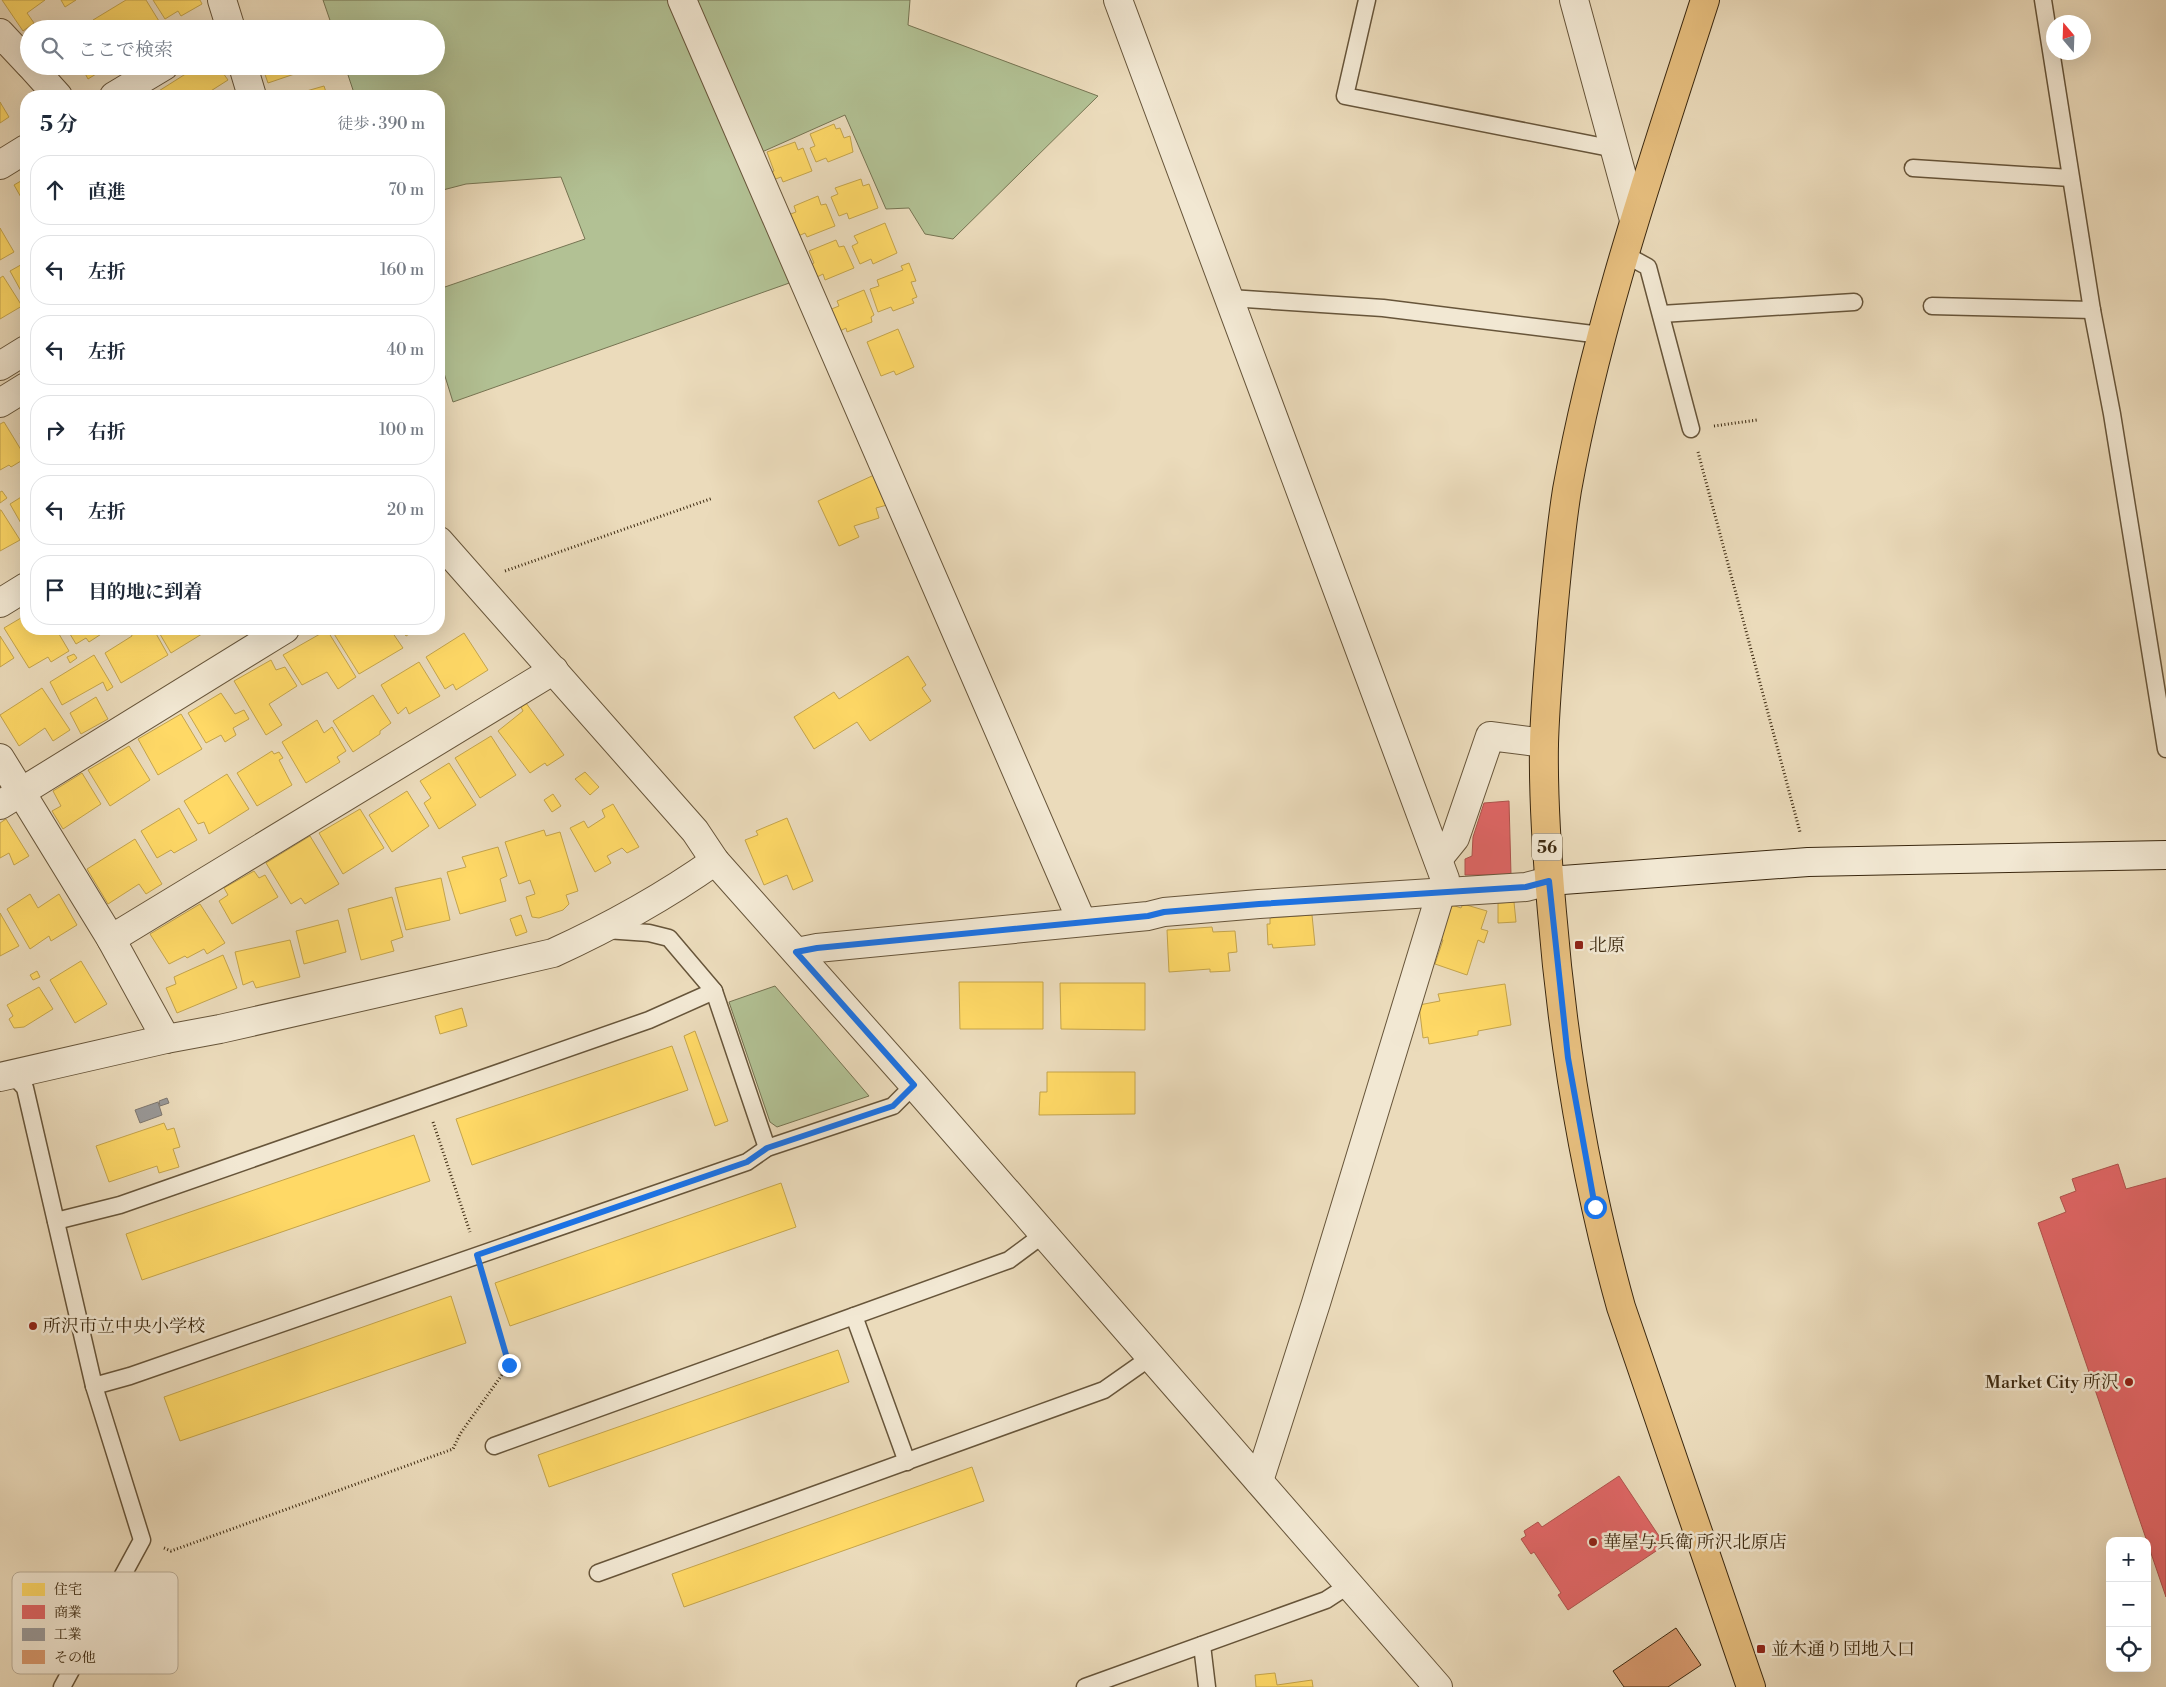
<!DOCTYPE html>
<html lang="ja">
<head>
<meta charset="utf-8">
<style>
  body { margin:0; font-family:"Libre Bodoni","Noto Serif JP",serif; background:#f2f2f3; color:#1f2937 }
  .controls { position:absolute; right:15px; bottom:15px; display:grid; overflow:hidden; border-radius:10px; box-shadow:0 5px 20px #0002 }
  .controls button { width:45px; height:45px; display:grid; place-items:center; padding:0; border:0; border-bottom:1px solid #e0e1e3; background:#fff; color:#1f2937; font:25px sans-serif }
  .compass { position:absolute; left:2046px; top:15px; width:45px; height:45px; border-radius:50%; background:#fff; box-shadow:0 5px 20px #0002; rotate:341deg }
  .stop { position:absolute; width:15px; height:15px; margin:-11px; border:4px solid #1a73e8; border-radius:50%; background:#fff }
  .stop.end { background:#1a73e8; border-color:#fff; box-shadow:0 1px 5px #0008 }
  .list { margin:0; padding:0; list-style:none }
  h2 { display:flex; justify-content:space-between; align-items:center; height:65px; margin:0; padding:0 20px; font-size:21px }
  h2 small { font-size:16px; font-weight:400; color:#747a83 }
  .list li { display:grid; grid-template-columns:32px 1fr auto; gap:15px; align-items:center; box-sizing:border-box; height:70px; margin:0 10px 10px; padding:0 10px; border:1px solid #e0e1e3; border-radius:20px }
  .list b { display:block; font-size:19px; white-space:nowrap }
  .list em { font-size:16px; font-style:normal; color:#747a83 }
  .icon { flex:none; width:28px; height:28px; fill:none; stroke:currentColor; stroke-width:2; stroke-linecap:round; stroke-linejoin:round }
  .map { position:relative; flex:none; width:2166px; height:1687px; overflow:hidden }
  .search { position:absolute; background:#fff; box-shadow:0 5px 20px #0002; left:20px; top:20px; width:425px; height:55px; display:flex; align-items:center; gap:12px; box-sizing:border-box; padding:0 18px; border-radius:28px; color:#747a83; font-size:19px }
  .panel { position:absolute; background:#fff; box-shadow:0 5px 20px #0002; left:20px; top:90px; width:425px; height:545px; border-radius:20px }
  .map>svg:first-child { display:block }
  .green { fill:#b2c194; stroke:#767452 }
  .homes { fill:#ffd966; stroke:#c4a44c }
  .shops { fill:#e06666; stroke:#ae534c }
  .industry { fill:#999; stroke:#7d7770 }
  .building { fill:#d7996e; stroke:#3b280f }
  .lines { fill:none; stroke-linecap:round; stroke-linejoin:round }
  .lane-casing { stroke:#67553a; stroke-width:19 }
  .street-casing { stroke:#67553a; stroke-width:30 }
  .secondary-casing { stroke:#3b280f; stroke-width:30 }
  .primary-casing { stroke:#3b280f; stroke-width:30 }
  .path { stroke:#3b280f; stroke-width:3; stroke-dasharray:1 2.5; stroke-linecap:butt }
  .lane { stroke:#f2e8d3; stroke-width:16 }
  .street { stroke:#f2e8d3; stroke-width:28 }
  .secondary { stroke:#f2e8d3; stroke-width:28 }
  .primary { stroke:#e6be7e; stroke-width:28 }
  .route { stroke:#1a73e8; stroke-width:6 }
  .poi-dot { fill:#8f2418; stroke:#f2e8d3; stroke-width:2 }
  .labels { text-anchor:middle; stroke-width:5; stroke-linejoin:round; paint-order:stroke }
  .shield { fill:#f2e8d3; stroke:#72624a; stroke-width:1 }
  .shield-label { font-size:16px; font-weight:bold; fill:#3b280f }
  .poi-label { font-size:18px; fill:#3b280f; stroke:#f2e8d3; text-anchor:start }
  .key { fill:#f2e8d3; stroke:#bbae98; stroke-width:1 }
  .key-label { font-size:14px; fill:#3b280f }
</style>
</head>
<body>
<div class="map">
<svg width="2166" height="1687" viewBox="0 0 2166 1687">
  <rect width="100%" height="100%" fill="#ebdbbb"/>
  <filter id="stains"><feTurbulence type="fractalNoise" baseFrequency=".004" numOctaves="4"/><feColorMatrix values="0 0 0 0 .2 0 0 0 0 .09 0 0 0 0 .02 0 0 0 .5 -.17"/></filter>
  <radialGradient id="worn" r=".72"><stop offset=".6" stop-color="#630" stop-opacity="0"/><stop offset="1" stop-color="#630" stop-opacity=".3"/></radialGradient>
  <g class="green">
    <polygon points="323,0 910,0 908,25 1098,96 953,239 925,234 909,208 886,209 845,115 744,160 795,281 453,402 439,357 439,289 585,239 561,177 466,184 439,191 439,96 355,96 345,66 436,66 436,29 333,29"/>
    <polygon points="775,986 869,1096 777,1127 770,1122 729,1002"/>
  </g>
  <g class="homes">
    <polygon points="2,0 45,0 27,13 34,23 23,31"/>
    <polygon points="61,0 76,0 65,7"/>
    <polygon points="126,0 146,0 162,26 159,29 98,29 93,20"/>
    <polygon points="153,0 200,0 202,4 181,16 178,11 165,19"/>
    <polygon points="81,66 109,66 88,79"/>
    <polygon points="205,66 218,66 228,80 206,94 208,96 156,96 154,94 195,68 197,71"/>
    <polygon points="262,66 318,66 268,83"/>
    <polygon points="324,86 326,92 331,92 332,96 289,96"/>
    <polygon points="0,102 9,117 0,123"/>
    <polygon points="834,124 836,129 840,128 844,138 850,136 853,152 828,162 826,158 816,162 810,148 815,146 810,134"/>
    <polygon points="795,142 798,150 803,148 812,171 783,182 781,177 773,180 770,173 774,171 767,152"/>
    <polygon points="26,169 26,206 14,185 26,178 22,171"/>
    <polygon points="861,179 863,186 869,184 878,208 849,219 847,213 839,216 831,197 838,194 835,188"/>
    <polygon points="818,196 821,205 826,204 835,226 807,237 805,233 796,237 788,215 796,212 794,206"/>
    <polygon points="885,223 897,253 873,264 871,259 860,264 852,246 858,243 854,236"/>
    <polygon points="0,228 14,252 0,260"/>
    <polygon points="836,240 839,247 844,246 854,268 825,280 823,274 815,278 810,265 814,263 809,251"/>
    <polygon points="26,262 26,300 10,271"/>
    <polygon points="909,263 916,281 911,282 917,297 912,299 914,303 893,311 891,307 878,312 870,289 879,286 877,280 903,270 901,266"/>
    <polygon points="3,276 22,306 0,319 0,278"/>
    <polygon points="864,290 874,315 871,317 872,322 847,332 846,328 838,332 829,310 839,306 837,301"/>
    <polygon points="898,329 914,367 896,375 894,371 881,376 867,342"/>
    <polygon points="4,422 26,458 11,467 9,465 0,470 0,424"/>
    <polygon points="26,429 26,442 20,433"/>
    <polygon points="874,475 887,505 876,508 879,518 854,526 859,537 839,546 818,501"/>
    <polygon points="2,491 7,498 0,503 0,492"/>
    <polygon points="26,494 26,532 10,504"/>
    <polygon points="0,510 1,510 20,540 0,551"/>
    <polygon points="26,615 26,629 56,629 69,651 51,662 48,657 29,668 4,628"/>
    <polygon points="67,629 109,629 89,642 86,638 76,644"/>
    <polygon points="133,629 147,629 149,632 154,630 168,655 121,683 105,653 132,636 130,630"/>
    <polygon points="157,629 210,629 171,653"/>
    <polygon points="331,629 390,629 403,648 359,674"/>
    <polygon points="401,629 418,629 406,636"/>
    <polygon points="327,630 356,677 338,689 327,672 302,685 283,655"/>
    <polygon points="464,633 488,670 456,690 453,684 445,689 426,657"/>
    <polygon points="0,636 14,658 0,667"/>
    <polygon points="74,654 77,658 70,663 67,657"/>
    <polygon points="94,655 113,687 107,691 103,682 62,705 50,682"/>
    <polygon points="908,656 926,685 922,688 931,701 870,741 857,722 814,749 794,717 834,692 839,699"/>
    <polygon points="271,660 276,670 285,667 297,686 269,704 282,725 266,735 234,681"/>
    <polygon points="419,662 440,696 409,714 406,707 398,714 381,685"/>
    <polygon points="42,688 70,730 53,741 45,728 19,746 0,715"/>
    <polygon points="221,693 235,714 244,710 249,719 233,728 236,735 225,742 221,735 206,743 188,713"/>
    <polygon points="373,695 391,723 380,731 380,734 353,752 333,721"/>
    <polygon points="96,697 108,719 81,734 70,713"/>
    <polygon points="526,703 564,755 547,766 545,763 530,773 498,731 523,711 521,707"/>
    <polygon points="181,714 202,749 158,775 138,739"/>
    <polygon points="317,720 324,733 332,727 346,751 337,757 340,762 306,783 282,742"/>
    <polygon points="491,736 516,775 480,798 455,758"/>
    <polygon points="129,746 150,780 110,806 88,770"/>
    <polygon points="272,751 274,754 279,752 283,758 279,760 292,785 257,806 237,773"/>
    <polygon points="449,763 476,805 439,829 424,803 431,798 420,781"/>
    <polygon points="585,772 599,787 590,795 575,779"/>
    <polygon points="82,773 101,804 63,829 52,811 61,806 53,791"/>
    <polygon points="227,774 249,809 209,834 204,822 198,824 184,801"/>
    <polygon points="407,791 429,826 392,852 369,815"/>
    <polygon points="553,794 561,806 552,812 544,800"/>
    <polygon points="613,804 639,847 627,853 622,848 607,856 611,863 595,872 570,828 584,821 588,828 605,817 602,810"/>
    <polygon points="179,808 197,840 174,853 171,850 157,858 141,831"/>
    <polygon points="360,809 384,848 343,874 319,833"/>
    <polygon points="787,818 813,881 793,890 787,875 764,885 745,840 758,835 756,831"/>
    <polygon points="6,819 29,856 14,865 9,853 0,858 0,823"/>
    <polygon points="544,830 546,836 560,832 578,891 566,895 569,904 563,910 539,918 532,917 526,897 535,894 530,880 519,884 505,842"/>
    <polygon points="310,836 339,884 305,904 301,898 291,904 266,863"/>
    <polygon points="135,839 162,884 146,894 139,884 108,904 87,869"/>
    <polygon points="498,847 507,876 500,879 506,901 460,914 447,872 466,867 462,857"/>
    <polygon points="254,871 259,878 265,875 278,897 232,924 219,901 228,895 224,888"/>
    <polygon points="441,878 450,920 406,930 395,888"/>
    <polygon points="30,894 38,908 59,894 77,925 51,941 49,936 30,949 7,909"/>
    <polygon points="392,897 403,937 391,941 394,951 361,960 348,909"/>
    <polygon points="1514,902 1516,922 1498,923 1498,903"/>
    <polygon points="200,904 225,943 207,954 204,949 187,958 185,956 169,964 150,934"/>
    <polygon points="1463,904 1487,911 1481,929 1488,931 1484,943 1478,940 1467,975 1435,964 1443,940 1440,938 1452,905 1461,908"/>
    <polygon points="0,913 19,946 0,956"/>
    <polygon points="521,915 527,932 516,936 510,919"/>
    <polygon points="1312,915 1315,945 1273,948 1272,944 1268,945 1267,924 1270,924 1270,918"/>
    <polygon points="338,920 346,952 304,964 296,931"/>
    <polygon points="1212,927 1213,932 1235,931 1237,952 1228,953 1230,971 1210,972 1210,969 1169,972 1167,930"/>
    <polygon points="290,940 300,977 256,988 253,981 243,985 235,952"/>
    <polygon points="223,955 237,988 177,1013 166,988 176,984 174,977"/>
    <polygon points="81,961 107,1004 75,1023 50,980"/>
    <polygon points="37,971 40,977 33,980 30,975"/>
    <polygon points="959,982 1043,982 1043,1029 960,1029"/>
    <polygon points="1060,983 1145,983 1145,1030 1061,1029"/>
    <polygon points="1505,984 1511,1025 1478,1031 1478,1035 1429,1044 1428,1037 1423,1038 1419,1005 1440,1001 1438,994"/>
    <polygon points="39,987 53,1009 24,1027 14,1028 9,1019 13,1016 7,1005"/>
    <polygon points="462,1008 467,1026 440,1034 435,1016"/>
    <polygon points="695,1031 728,1121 715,1126 684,1036"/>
    <polygon points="672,1046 688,1090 472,1165 456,1119"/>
    <polygon points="1047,1072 1135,1072 1135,1114 1039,1115 1040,1092 1047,1092"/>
    <polygon points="164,1123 167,1130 174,1128 180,1147 173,1149 179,1167 159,1173 157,1166 109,1182 96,1146"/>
    <polygon points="414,1135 430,1181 142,1280 126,1234"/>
    <polygon points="781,1183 796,1227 510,1326 495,1283"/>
    <polygon points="451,1296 466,1343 180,1441 164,1397"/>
    <polygon points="838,1350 849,1382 549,1487 538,1455"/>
    <polygon points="972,1467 984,1501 684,1607 672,1574"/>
    <polygon points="1275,1673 1277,1685 1312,1680 1313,1687 1256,1687 1255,1675"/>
  </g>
  <g class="shops">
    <polygon points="1509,801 1511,875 1465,875 1465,859 1472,856 1473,837 1484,803"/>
    <polygon points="2118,1164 2126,1189 2166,1178 2166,1597 2038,1223 2066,1212 2060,1197 2076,1191 2072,1179"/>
    <polygon points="1619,1476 1665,1545 1568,1610 1558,1595 1561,1593 1534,1552 1531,1554 1521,1539 1526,1536 1524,1531 1538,1522 1542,1527"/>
  </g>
  <g class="industry">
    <polygon points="167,1098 169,1103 160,1106 159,1101"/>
    <polygon points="158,1102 162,1115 140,1123 135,1110"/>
  </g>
  <g class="building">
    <polygon points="439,376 444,393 439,395"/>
    <polygon points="1676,1628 1701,1665 1668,1687 1624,1687 1613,1671"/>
  </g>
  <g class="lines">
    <g class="lane-casing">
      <g id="lane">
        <polyline points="1367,0 1345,96 1615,149"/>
        <polyline points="2043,0 2092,310 2112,414 2166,749"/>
        <polyline points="1913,168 2070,178"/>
        <polyline points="1624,254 1648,267 1691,429"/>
        <polyline points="1230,298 1383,308 1601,335"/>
        <polyline points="1932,306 2092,310"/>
        <polyline points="1661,314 1854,302"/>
        <polyline points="606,930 649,933 669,938 714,991 767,1148"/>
        <polyline points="12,1074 25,1088 94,1386 142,1540 62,1687"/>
        <polyline points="56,1221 120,1205 649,1020 714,991"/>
        <polyline points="854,1316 907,1462"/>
        <polyline points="94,1386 130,1376 747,1162 767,1148 893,1106 914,1085"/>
        <polyline points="494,1446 1009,1260 1044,1234"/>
        <polyline points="598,1573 1104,1390 1151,1357"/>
        <polyline points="1202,1645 1207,1687"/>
        <polyline points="1085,1687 1326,1600 1349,1585"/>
      </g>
    </g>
    <g class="street-casing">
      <g id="street">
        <polyline points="222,0 231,29"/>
        <polyline points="682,0 1082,922"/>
        <polyline points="1118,0 1445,879 1316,1303 1259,1481"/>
        <polyline points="1574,0 1634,220"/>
        <polyline points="0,33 29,64"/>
        <polyline points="31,66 58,96"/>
        <polyline points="243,66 252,96"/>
        <polyline points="114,96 164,66"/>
        <polyline points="0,165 26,149"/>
        <polyline points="0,366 26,350"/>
        <polyline points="0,403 26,387"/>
        <polyline points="439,541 695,831 715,861 914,1085 1438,1687"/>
        <polyline points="0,603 26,587"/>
        <polyline points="0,758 111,939 166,1039"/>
        <polyline points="0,805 285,629"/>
        <polyline points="1438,859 1455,838 1490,736 1544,743"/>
        <polyline points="111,939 554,670"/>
        <polyline points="797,952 817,948 1148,916 1164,912 1259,904 1526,887 1549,881"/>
        <path d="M0,1077L166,1039L220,1029L553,953C610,927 664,897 715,861"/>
      </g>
    </g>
    <g class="secondary-casing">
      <polyline id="secondary" points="1549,881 1808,862 2166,855"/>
    </g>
    <g class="primary-casing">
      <path id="primary" d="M1705,0C1653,162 1597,323 1567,490C1560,534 1556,579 1552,624C1549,664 1545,704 1544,744C1543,800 1547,856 1552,912C1563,1046 1585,1178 1621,1307L1751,1687"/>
    </g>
    <g class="path">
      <polyline points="1714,426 1757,420"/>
      <polyline points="1698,452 1800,832"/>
      <polyline points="505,571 713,498"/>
      <polyline points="433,1122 470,1232"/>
      <polyline points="164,1548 171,1551 453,1449 460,1434 509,1365 484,1279"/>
    </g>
    <use href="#lane" class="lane"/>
    <use href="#street" class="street"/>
    <use href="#secondary" class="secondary"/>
    <use href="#primary" class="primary"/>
  </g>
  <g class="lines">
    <polyline class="route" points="509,1365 477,1255 747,1162 767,1148 893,1106 914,1085 796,952 817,948 1148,916 1164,912 1259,904 1526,887 1549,881 1568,1058 1595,1207"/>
  </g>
  <g class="poi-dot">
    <rect x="1574" y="940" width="10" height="10" rx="2.5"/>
    <circle cx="33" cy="1326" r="5"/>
    <circle cx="2129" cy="1382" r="5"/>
    <circle cx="1593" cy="1542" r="5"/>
    <rect x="1756" y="1644" width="10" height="10" rx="2.5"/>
  </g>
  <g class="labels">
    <rect class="shield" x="1532" y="833.5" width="30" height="27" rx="4"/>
    <g class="shield-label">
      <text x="1547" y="853">56</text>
    </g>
    <g class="poi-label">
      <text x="1589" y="951">北原</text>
      <text x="43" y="1332">所沢市立中央小学校</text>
      <text x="2119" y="1388" text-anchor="end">Market City 所沢</text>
      <text x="1603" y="1548">華屋与兵衛 所沢北原店</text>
      <text x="1771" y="1655">並木通り団地入口</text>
    </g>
  </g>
  <rect x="12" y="1572" width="166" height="102" rx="8" class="key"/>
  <rect x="22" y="1583" width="23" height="13" fill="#ffd966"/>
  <rect x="22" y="1605" width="23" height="14" fill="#e06666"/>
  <rect x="22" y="1628" width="23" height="13" fill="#999"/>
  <rect x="22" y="1650" width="23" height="14" fill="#d7996e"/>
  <g class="key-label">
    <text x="54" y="1594">住宅</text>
    <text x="54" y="1617">商業</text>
    <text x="54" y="1639">工業</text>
    <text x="54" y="1662">その他</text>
  </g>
  <rect width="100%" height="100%" filter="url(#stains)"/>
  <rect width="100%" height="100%" fill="url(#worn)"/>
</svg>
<div class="controls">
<button>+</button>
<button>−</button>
<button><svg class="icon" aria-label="locate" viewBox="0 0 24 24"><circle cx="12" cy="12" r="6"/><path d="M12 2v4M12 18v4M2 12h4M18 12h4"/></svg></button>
</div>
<svg class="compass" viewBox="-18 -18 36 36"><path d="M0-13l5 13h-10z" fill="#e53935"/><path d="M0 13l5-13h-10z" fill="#747a83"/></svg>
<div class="stop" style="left:1595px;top:1207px"></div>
<div class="stop end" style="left:509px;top:1365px"></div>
<div class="search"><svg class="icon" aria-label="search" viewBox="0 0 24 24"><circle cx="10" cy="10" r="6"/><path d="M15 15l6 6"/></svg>ここで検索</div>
<section class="panel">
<h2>5 分<small>徒歩 · 390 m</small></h2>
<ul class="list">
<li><svg class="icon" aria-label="ahead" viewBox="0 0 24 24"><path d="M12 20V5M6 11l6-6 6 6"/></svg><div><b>直進</b></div><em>70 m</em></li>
<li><svg class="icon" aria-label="left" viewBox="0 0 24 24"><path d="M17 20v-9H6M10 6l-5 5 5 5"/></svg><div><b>左折</b></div><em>160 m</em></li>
<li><svg class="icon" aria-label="left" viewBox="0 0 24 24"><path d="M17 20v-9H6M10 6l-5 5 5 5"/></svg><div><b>左折</b></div><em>40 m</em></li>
<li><svg class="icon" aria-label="right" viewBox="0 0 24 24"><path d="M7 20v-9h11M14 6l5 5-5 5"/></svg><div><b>右折</b></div><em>100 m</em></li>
<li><svg class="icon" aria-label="left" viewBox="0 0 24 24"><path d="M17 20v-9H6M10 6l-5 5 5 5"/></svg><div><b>左折</b></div><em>20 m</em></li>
<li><svg class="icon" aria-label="arrive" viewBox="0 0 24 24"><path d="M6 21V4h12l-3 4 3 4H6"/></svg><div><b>目的地に到着</b></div></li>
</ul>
</section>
</div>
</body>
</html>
